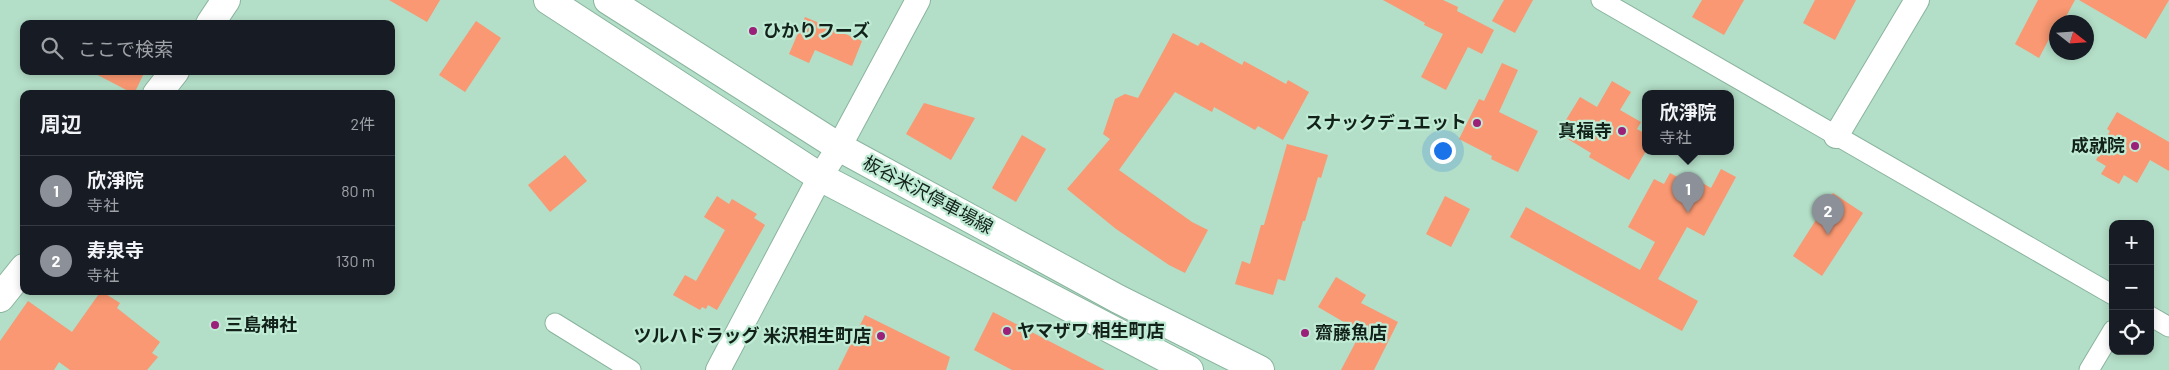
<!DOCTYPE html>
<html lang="ja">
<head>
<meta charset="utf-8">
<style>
  body { margin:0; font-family:Barlow,"Noto Sans JP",sans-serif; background:#20242c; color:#f1f3f6 }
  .controls { position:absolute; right:15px; bottom:15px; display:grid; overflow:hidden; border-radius:10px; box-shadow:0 2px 8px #0003 }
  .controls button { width:45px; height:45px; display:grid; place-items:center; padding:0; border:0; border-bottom:1px solid #363941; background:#171b24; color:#f1f3f6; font:25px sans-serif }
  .compass { position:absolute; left:2049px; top:15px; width:45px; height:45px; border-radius:50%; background:#171b24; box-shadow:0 2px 8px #0003; rotate:107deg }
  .you { position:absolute; left:1442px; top:150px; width:18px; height:18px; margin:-12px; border:4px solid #fff; border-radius:50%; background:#1a73e8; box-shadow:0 0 0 8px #1a73e833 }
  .badge { display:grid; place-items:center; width:32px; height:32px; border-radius:50%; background:#8c9099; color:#fff; font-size:16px; font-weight:700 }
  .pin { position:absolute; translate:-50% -41px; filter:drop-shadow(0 1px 2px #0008) }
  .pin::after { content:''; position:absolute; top:26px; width:18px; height:15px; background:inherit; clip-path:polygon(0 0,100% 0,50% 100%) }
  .popup { position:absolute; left:1642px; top:90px; width:92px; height:65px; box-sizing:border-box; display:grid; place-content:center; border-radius:10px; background:#171b24; filter:drop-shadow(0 1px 4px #0005); font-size:16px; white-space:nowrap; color:#9ea1a6 }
  .popup b { font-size:19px; color:#f1f3f6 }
  .popup::after { content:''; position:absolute; left:50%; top:100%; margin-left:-10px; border:10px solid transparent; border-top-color:#171b24 }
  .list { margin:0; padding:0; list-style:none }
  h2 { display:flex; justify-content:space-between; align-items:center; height:65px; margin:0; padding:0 20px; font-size:21px }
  h2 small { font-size:16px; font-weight:400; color:#9ea1a6 }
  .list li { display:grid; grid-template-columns:32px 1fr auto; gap:15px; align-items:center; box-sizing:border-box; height:70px; padding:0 20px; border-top:1px solid #363941 }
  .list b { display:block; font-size:19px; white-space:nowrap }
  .list p { margin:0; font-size:16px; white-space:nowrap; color:#9ea1a6 }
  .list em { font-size:16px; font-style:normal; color:#9ea1a6 }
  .icon { flex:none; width:28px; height:28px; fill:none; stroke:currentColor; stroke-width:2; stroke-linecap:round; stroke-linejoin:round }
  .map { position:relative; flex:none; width:2169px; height:370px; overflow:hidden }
  .search { position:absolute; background:#171b24; box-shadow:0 2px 8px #0003; left:20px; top:20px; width:375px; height:55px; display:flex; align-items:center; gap:12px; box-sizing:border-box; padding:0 18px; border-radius:10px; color:#9ea1a6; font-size:19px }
  .panel { position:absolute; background:#171b24; box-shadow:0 2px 8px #0003; left:20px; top:90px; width:375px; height:205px; border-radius:10px }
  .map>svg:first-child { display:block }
  .building { fill:#f99872 }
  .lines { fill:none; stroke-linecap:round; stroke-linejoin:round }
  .minor-casing { stroke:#8ab49e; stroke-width:21 }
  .tertiary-casing { stroke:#8ab49e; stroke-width:26 }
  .secondary-casing { stroke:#8ab49e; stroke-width:30 }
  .minor { stroke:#fff; stroke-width:19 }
  .tertiary { stroke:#fff; stroke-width:24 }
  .secondary { stroke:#fff; stroke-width:28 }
  .poi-dot { fill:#9a2079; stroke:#bfebd4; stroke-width:2 }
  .labels { text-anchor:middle; stroke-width:4.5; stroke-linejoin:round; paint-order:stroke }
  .poi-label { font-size:18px; font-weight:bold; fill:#12221a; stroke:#bfebd4; text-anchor:start }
  .street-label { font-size:18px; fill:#12221a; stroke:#bfebd4 }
</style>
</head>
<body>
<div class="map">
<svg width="2169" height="370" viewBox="0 0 2169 370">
  <rect width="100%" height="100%" fill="#b3dec7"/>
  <g class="building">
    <polygon points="389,0 440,0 427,22"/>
    <polygon points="1383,0 1443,0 1458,7 1457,11 1494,30 1482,54 1468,47 1446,90 1421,77 1443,34 1424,25 1425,23"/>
    <polygon points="1504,0 1533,0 1515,33 1492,21"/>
    <polygon points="1702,0 1744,0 1724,35 1692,17"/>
    <polygon points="1815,0 1856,0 1835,40 1803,23"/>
    <polygon points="2038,0 2075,0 2063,22 2056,22 2056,26 2039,58 2015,44"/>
    <polygon points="2079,0 2169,0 2146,39"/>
    <polygon points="805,17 862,41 852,66 815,50 809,63 789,54"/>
    <polygon points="476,21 501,38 465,92 439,75"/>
    <polygon points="1173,33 1198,46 1201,42 1242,65 1244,61 1286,84 1288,80 1309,92 1283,140 1258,126 1255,130 1214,107 1212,112 1175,92 1119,170 1192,222 1208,230 1185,273 1169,265 1116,229 1067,189 1110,139 1103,134 1115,99 1125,94 1138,98"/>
    <polygon points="1502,63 1518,70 1499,112 1538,131 1518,172 1491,159 1492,156 1459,139 1479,99 1484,101"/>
    <polygon points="90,71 145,71 134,94"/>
    <polygon points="1612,81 1631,92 1620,110 1641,122 1637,129 1646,134 1646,151 1629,180 1589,157 1591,153 1558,133 1580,97 1597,107"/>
    <polygon points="924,103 975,118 951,160 906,134"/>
    <polygon points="2117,112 2169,142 2169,171 2150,160 2137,183 2124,175 2119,184 2101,174 2106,166 2096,160 2101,151 2099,150 2110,131 2107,129"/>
    <polygon points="1022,135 1046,149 1016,202 992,188"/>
    <polygon points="1287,144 1328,155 1321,178 1318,177 1305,221 1303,221 1285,281 1278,279 1273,295 1235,284 1242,261 1250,264 1261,225 1264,225"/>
    <polygon points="565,155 587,181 550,212 528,185"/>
    <polygon points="1721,169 1736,177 1704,236 1687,227 1658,279 1698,301 1682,331 1510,237 1526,207 1640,270 1655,242 1628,227 1654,179 1664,184 1670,173 1691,184 1694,178 1711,188"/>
    <polygon points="1833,193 1863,213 1822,276 1793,256"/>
    <polygon points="717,196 729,204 732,199 757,214 754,218 765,225 717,310 708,305 706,309 702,307 700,310 673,295 685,275 696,281 725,230 704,217"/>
    <polygon points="1445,196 1470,209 1451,247 1426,234"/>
    <polygon points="1336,277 1366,295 1361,303 1398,322 1374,370 1341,370 1361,332 1318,307"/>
    <polygon points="101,291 120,303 117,308 160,342 152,353 158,357 147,370 70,370 59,362 54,370 0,370 0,341 28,301 72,332"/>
    <polygon points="993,312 1105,370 1012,370 974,350"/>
    <polygon points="865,315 950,357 946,370 838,370"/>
  </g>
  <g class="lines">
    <g class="minor-casing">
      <g id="minor">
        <polyline points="1601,0 2113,295"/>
        <polyline points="2150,316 2169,327"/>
        <polyline points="555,323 631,370"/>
        <polyline points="2089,370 2113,330"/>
      </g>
    </g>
    <g class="tertiary-casing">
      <g id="tertiary">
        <polyline points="1836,136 1917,0"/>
        <polyline points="718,370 820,177 839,147 918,0"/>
      </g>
    </g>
    <g class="secondary-casing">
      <g id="secondary">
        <polyline points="548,0 820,177 1189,370"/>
        <polyline points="608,0 839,147 1118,299 1260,370"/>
        <polyline points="210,24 226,0"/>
        <polyline points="157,94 175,71"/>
        <polyline points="0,298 24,268"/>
      </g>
    </g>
    <use href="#minor" class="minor"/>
    <use href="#tertiary" class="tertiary"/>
    <use href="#secondary" class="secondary"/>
  </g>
  <g class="poi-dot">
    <circle cx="753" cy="31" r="5"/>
    <circle cx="1477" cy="123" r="5"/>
    <circle cx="1622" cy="131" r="5"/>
    <circle cx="2135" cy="146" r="5"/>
    <circle cx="215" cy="325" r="5"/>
    <circle cx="1007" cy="331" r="5"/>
    <circle cx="1305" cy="333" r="5"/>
    <circle cx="881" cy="336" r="5"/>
  </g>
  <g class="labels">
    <g class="poi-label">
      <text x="763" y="37">ひかりフーズ</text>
      <text x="1467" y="129" text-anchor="end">スナックデュエット</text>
      <text x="1612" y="137" text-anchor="end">真福寺</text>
      <text x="2125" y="152" text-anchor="end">成就院</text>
      <text x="225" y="331">三島神社</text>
      <text x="1017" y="337">ヤマザワ 相生町店</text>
      <text x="1315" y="339">齋藤魚店</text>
      <text x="871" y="342" text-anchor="end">ツルハドラッグ 米沢相生町店</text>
    </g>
    <g class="street-label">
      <text transform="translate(928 195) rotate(28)" y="6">板谷米沢停車場線</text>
    </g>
  </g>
</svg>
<div class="controls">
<button>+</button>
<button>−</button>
<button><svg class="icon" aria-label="locate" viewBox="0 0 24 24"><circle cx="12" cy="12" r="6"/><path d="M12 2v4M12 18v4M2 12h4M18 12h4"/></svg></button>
</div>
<svg class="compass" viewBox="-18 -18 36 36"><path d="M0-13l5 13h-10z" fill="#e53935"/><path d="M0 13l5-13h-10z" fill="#9ea1a6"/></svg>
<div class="you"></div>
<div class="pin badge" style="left:1688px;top:213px">1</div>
<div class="popup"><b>欣淨院</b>寺社</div>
<div class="pin badge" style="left:1828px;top:235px">2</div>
<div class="search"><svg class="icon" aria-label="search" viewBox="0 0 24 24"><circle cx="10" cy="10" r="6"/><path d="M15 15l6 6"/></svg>ここで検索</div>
<section class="panel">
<h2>周辺<small>2件</small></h2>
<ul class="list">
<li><span class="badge">1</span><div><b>欣淨院</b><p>寺社</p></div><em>80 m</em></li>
<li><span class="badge">2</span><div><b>寿泉寺</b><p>寺社</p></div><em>130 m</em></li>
</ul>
</section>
</div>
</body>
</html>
